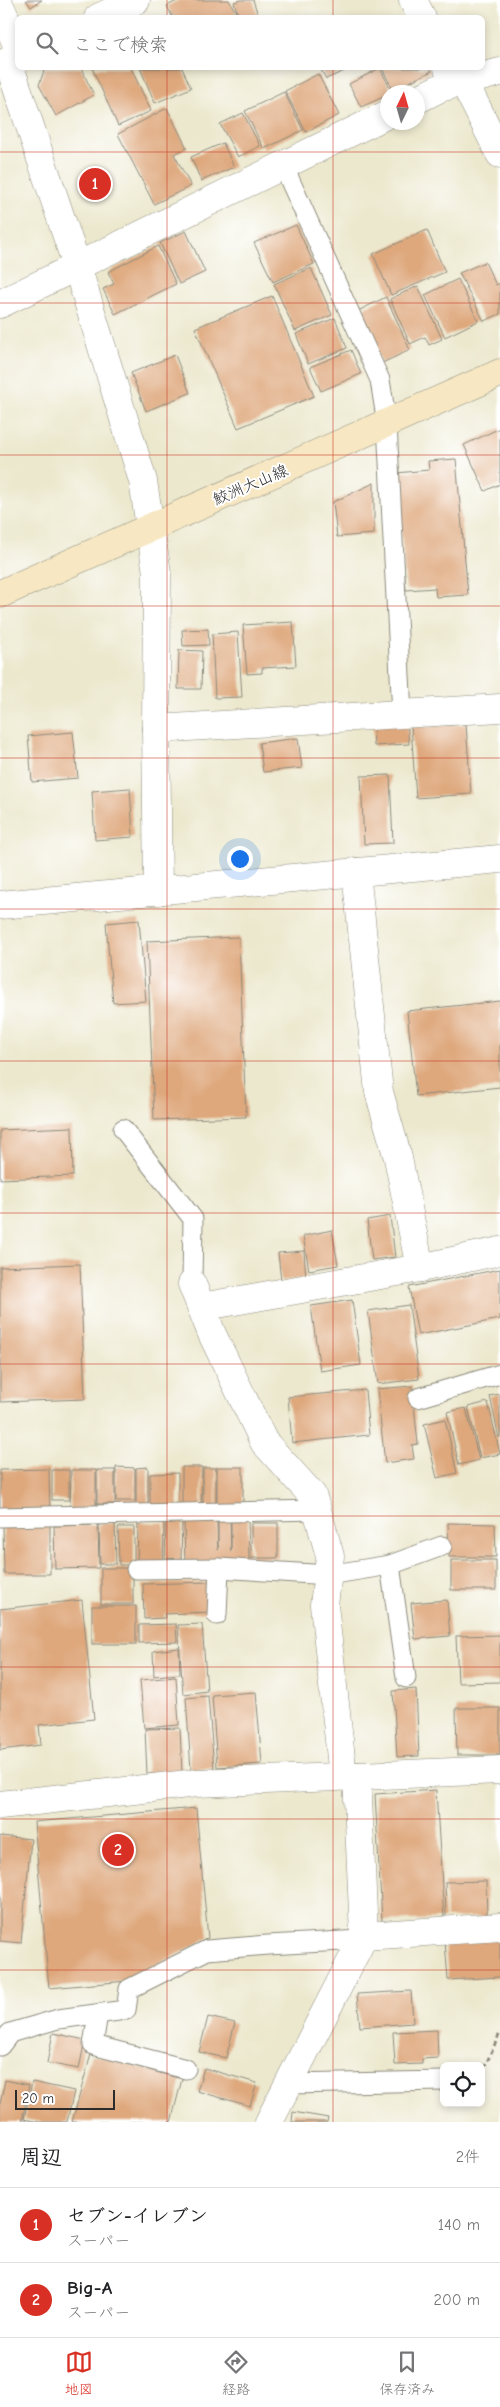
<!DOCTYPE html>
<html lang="ja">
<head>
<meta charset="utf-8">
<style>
  body { margin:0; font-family:"Comic Neue","Klee One",sans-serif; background:#f6f6f6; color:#202124 }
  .controls { position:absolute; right:15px; bottom:15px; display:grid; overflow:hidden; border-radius:8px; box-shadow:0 2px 8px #0003 }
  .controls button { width:45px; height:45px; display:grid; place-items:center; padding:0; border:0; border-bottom:1px solid #e0e0e0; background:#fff; color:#202124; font:25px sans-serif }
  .compass { position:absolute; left:380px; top:85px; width:45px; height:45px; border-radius:50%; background:#fff; box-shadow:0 2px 8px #0003; rotate:5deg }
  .scale { position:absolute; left:15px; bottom:12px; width:100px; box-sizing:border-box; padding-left:5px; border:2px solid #2b2b2b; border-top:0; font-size:14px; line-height:18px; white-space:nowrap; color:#2b2b2b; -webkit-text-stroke:4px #fff; paint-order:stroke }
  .you { position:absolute; left:239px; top:858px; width:18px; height:18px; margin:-12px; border:4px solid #fff; border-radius:50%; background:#1a73e8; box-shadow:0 0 0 8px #1a73e833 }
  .badge { display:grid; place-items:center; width:32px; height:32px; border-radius:50%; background:#d93025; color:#fff; font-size:16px; font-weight:700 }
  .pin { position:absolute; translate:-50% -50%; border:2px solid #fff; box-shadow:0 1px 5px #0006 }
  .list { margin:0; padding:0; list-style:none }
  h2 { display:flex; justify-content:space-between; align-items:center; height:65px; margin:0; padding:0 20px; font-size:21px }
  h2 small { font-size:16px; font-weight:400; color:#757577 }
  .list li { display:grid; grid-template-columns:32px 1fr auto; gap:15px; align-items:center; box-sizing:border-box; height:75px; padding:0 20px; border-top:1px solid #e0e0e0 }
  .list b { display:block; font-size:19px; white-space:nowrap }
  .list p { margin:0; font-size:16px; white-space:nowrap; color:#757577 }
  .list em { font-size:16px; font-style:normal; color:#757577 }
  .icon { flex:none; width:28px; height:28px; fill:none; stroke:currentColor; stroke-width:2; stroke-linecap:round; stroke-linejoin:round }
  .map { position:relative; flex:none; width:500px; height:2122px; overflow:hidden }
  .search { position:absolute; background:#fff; box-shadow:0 2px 8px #0003; left:15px; right:15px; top:15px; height:55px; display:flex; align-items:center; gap:12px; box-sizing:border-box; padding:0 18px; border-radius:8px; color:#757577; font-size:19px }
  .sheet { height:215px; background:#fff }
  nav { display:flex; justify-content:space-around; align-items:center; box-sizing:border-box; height:70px; border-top:1px solid #e0e0e0; background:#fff; font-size:14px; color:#757577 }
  nav a { display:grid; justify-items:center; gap:2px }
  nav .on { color:#d93025 }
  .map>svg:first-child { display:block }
  .building { fill:#dea77b }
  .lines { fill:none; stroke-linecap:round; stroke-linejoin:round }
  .lane-casing { stroke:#8c8a7c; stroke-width:21 }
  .street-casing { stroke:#8c8a7c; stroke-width:29 }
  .secondary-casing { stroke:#8c8a7c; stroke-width:29 }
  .path { stroke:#8c8a7c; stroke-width:3; stroke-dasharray:4 4; stroke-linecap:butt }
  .lane { stroke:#fff; stroke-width:19 }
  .street { stroke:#fff; stroke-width:28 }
  .secondary { stroke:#f7e8c3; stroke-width:28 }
  .grid { fill:none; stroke:#c8321e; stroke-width:1; stroke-opacity:0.55 }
  .labels { text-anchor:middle; stroke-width:4; stroke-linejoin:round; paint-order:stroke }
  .street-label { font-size:16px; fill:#2b2b2b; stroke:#fff }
</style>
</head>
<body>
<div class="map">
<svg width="500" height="2122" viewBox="0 0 500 2122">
  <rect width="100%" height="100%" fill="#fff"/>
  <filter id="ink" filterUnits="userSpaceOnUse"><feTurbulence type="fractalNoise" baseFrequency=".02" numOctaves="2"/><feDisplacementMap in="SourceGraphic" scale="10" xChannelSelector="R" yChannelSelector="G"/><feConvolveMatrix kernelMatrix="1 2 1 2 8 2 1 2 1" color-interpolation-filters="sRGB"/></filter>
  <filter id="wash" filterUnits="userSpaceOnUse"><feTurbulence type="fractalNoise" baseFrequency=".0096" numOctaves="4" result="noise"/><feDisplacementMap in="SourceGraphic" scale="20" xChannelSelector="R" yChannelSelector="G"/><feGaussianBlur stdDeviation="1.12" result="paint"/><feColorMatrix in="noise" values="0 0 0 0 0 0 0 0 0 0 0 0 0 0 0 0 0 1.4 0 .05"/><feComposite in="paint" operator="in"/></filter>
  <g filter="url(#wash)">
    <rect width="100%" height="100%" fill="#ece8ce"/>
    <g id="blocks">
      <g class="building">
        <polygon points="26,0 42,0 31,7"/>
        <polygon points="179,0 229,0 237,14 231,18 173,18 167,6"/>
        <polygon points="241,0 253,0 259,18 239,18 234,2"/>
        <polygon points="45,68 81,68 94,95 56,116 39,85"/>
        <polygon points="92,68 131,68 151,111 118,126"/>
        <polygon points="140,68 182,68 191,88 155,103"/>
        <polygon points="320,68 351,68 326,79"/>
        <polygon points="380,68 392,92 388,92 388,95 361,107 349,84"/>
        <polygon points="382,68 430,68 432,71 393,90"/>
        <polygon points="318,74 339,115 306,132 285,91"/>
        <polygon points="284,92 303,130 264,149 245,111"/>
        <polygon points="167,108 187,148 174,154 191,186 154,204 118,134"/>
        <polygon points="243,113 260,146 238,157 220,124"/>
        <polygon points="223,143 234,167 201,181 191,157"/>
        <polygon points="296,225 314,264 273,282 254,243"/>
        <polygon points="427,230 445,272 391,295 373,254"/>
        <polygon points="186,231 205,272 179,284 160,243"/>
        <polygon points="158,246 176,284 115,314 103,289 114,284 108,272"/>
        <polygon points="485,262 496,285 500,283 500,314 484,321 459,273"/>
        <polygon points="311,268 332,315 295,331 274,284"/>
        <polygon points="458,279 478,321 445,337 425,295"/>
        <polygon points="418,286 442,339 429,345 425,337 410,344 390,299"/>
        <polygon points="272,296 314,396 238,428 195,328"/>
        <polygon points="386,297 410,350 382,363 358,311"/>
        <polygon points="335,318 347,348 308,364 296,334"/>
        <polygon points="351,350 361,374 321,391 310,367"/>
        <polygon points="175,355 190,393 146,411 131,373"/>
        <polygon points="500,428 500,484 485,491 464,445"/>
        <polygon points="456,459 468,595 436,597 435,588 406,590 396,473 429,470 428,461"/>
        <polygon points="374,483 374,534 337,537 333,502"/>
        <polygon points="293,622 296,666 262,668 262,673 247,674 243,625"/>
        <polygon points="208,629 209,645 183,646 182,630"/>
        <polygon points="238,632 242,697 215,698 212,634"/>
        <polygon points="179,650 202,651 201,689 178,689"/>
        <polygon points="407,721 409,744 374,746 373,724"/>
        <polygon points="466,724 471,794 416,798 411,727"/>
        <polygon points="73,732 78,778 32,782 28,736"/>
        <polygon points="298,738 302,768 263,772 259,743"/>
        <polygon points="390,775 393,843 364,844 361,776"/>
        <polygon points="130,788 133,837 95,840 92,791"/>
        <polygon points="139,920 146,1001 113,1003 106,923"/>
        <polygon points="239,937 246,1117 154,1120 147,941"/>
        <polygon points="500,1001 500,1087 416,1096 407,1011"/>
        <polygon points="72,1127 73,1176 0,1179 0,1130"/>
        <polygon points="390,1216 395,1257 372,1260 367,1220"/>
        <polygon points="332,1230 338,1265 309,1270 303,1236"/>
        <polygon points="304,1251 306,1278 281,1281 278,1253"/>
        <polygon points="80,1264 85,1399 0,1402 0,1267"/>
        <polygon points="500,1269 500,1319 418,1335 409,1287"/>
        <polygon points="352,1300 361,1365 320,1371 311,1306"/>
        <polygon points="409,1305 419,1379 378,1384 368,1311"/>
        <polygon points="412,1386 418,1444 412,1445 414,1459 385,1463 377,1389"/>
        <polygon points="365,1390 369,1435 292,1443 288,1397"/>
        <polygon points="500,1394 500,1437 499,1438 490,1396"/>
        <polygon points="488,1402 500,1454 480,1458 468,1407"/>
        <polygon points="466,1408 479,1460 459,1465 447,1412"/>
        <polygon points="445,1419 457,1473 437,1478 424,1424"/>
        <polygon points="116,1467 135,1468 135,1501 116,1501"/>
        <polygon points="148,1467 148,1511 136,1511 136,1468"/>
        <polygon points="182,1467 202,1467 201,1511 182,1510"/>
        <rect x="217" y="1467" width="26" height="41"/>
        <rect x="203" y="1468" width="13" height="41"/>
        <polygon points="49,1469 50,1514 0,1515 0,1470"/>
        <rect x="52" y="1470" width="17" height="30"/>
        <polygon points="71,1470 96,1470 96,1512 70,1512"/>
        <rect x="97" y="1470" width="18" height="34"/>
        <polygon points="178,1473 178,1509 150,1510 150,1474"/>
        <polygon points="218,1519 230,1519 231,1551 231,1519 248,1519 249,1560 185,1565 184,1520 217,1520 218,1550"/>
        <polygon points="138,1522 164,1523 163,1566 137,1565"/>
        <polygon points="166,1522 182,1522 181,1561 165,1561"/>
        <polygon points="115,1523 116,1564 100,1564 99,1524"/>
        <rect x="251" y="1523" width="27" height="35"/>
        <polygon points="448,1523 495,1524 496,1557 449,1557"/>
        <polygon points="50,1524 50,1574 4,1574 3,1525"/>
        <polygon points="98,1525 99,1568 55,1569 54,1526"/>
        <polygon points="118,1527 134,1527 134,1565 119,1565"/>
        <rect x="451" y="1560" width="45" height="30"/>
        <rect x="101" y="1568" width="32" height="36"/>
        <polygon points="211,1582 212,1612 164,1614 165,1618 144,1619 143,1584"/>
        <polygon points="82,1600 94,1719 39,1725 41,1745 0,1750 0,1609"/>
        <polygon points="447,1600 450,1636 415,1639 411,1603"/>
        <rect x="92" y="1606" width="44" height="38"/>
        <polygon points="176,1624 177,1642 139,1643 139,1625"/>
        <polygon points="202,1624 207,1691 183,1694 178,1625"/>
        <polygon points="500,1635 500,1682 458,1683 456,1636"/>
        <polygon points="179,1648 180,1674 154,1676 153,1651"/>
        <polygon points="176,1677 179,1725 144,1728 140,1680"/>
        <polygon points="416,1689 419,1756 397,1757 393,1691"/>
        <polygon points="256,1692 262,1764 217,1767 212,1695"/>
        <polygon points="208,1696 214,1768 191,1770 186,1698"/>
        <polygon points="456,1708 500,1708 500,1755 457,1755"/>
        <polygon points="180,1728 182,1773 147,1774 145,1729"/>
        <polygon points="436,1790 444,1919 382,1921 375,1794"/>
        <polygon points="196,1808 208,1938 127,1981 49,1988 34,1822"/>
        <polygon points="0,1836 31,1839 21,1943 0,1941"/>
        <polygon points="486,1881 487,1917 446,1918 445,1882"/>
        <polygon points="500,1937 500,1977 448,1980 445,1941"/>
        <polygon points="411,1991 413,2023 360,2027 357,1994"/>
        <polygon points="208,2017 235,2023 226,2058 199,2052"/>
        <polygon points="437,2030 438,2058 422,2059 422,2064 395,2065 393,2032"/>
        <polygon points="53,2033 85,2040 79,2069 47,2063"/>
        <polygon points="91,2054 182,2079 171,2122 72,2122"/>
        <polygon points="204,2068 257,2083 250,2106 197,2091"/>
        <polygon points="5,2080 29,2085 22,2122 0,2122 0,2104"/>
        <polygon points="32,2082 74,2091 67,2122 39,2122 24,2119"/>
        <polygon points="293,2112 328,2118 327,2122 292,2122"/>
      </g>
    </g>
  </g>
  <g filter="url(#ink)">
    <use href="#blocks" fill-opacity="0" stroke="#8c8a7c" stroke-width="1"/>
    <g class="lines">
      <g class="lane-casing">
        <g id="lane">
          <polyline points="283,165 380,380 387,424 402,714"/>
          <polyline points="123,1129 193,1219 192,1284"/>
          <polyline points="418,1398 500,1374"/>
          <polyline points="0,1517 317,1510"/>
          <polyline points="390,1565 406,1678"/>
          <polyline points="219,1568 328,1575 390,1565 442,1546"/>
          <polyline points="136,1569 219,1568 217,1615"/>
          <polyline points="98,2014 93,2045 186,2069"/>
          <polyline points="0,2046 10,2033 58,2019 126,2010 129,1989 207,1950 268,1945 361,1940"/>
          <polyline points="288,2084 444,2081"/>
        </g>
      </g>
      <g class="street-casing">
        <g id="street">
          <polyline points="413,0 422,18"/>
          <polyline points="0,6 18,47"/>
          <polyline points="98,18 136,0"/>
          <polyline points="8,61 77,266 143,481 157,573 156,729 158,891"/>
          <polyline points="448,68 464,82 500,154"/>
          <polyline points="418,99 440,88 500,72"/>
          <polyline points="0,304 388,114"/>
          <polyline points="156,729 500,708"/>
          <polyline points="356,872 379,1092 398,1158 420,1268"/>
          <polyline points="0,905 500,859"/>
          <polyline points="192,1284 212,1334 264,1442 312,1495 317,1510 330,1556 324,1605 343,1776"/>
          <polyline points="201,1307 420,1268 500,1251"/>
          <polyline points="0,1805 197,1783 500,1770"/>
          <polyline points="364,1936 500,1927"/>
          <polyline points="269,2122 364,1936 357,1776"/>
        </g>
      </g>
      <g class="secondary-casing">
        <polyline id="secondary" points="0,594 500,373"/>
      </g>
      <polyline class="path" points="481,2075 500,2033"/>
      <use href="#lane" class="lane"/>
      <use href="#street" class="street"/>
      <use href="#secondary" class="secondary"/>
    </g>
  </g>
  <path class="grid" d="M167,0V18M333,0V18M167,68V2122M333,68V2122M0,152H500M0,303H500M0,455H500M0,606H500M0,758H500M0,909H500M0,1061H500M0,1213H500M0,1364H500M0,1516H500M0,1667H500M0,1819H500M0,1970H500"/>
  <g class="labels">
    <g class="street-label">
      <text transform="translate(250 484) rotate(-23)" y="6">鮫洲大山線</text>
    </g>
  </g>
</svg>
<div class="controls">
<button><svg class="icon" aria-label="locate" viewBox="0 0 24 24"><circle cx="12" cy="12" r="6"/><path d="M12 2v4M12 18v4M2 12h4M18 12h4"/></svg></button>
</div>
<svg class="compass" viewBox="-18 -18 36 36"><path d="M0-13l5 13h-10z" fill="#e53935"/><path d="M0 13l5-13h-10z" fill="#757577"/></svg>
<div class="scale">20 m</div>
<div class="you"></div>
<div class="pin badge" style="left:95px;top:184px">1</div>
<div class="pin badge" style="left:118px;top:1850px">2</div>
<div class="search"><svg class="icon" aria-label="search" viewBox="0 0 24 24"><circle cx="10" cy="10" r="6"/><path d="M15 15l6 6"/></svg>ここで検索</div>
</div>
<section class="sheet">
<h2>周辺<small>2件</small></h2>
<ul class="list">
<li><span class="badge">1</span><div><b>セブン-イレブン</b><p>スーパー</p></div><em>140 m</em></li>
<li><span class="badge">2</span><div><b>Big-A</b><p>スーパー</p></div><em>200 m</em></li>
</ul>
</section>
<nav>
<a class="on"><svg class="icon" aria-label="map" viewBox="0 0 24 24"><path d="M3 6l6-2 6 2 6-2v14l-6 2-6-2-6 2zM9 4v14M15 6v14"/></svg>地図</a>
<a><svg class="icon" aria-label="directions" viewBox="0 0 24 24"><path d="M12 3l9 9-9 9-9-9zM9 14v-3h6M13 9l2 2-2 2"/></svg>経路</a>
<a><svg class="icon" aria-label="saved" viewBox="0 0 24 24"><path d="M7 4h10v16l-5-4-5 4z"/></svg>保存済み</a>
</nav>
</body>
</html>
